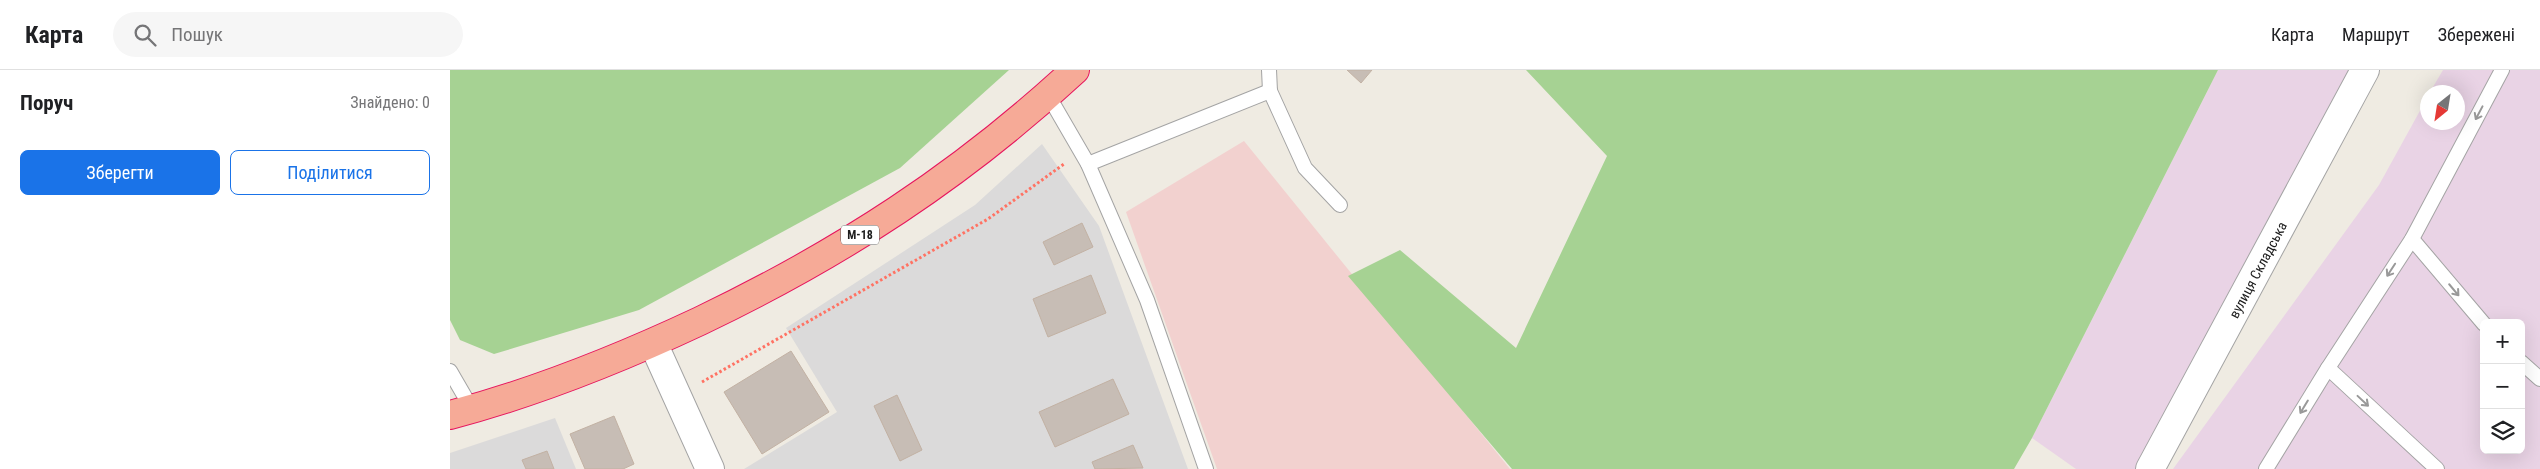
<!DOCTYPE html>
<html lang="uk">
<head>
<meta charset="utf-8">
<style>
  body { margin:0; font-family:"Roboto Condensed",sans-serif; background:#f6f6f6; color:#202124 }
  .controls { position:absolute; right:15px; bottom:15px; display:grid; overflow:hidden; border-radius:8px; box-shadow:0 5px 20px #0002 }
  .controls button { width:45px; height:45px; display:grid; place-items:center; padding:0; border:0; border-bottom:1px solid #e0e0e0; background:#fff; color:#202124; font:25px sans-serif }
  .compass { position:absolute; left:1970px; top:15px; width:45px; height:45px; border-radius:50%; background:#fff; box-shadow:0 5px 20px #0002; rotate:210deg }
  .list { margin:0; padding:0; list-style:none }
  h2 { display:flex; justify-content:space-between; align-items:center; height:65px; margin:0; padding:0 20px; font-size:21px }
  h2 small { font-size:16px; font-weight:400; color:#757577 }
  .actions { display:flex; gap:10px; padding:15px 20px }
  .actions a { flex:1; padding:11px 0; border:1px solid #1a73e8; border-radius:8px; text-align:center; font-size:18px; color:#1a73e8 }
  .actions .main { background:#1a73e8; color:#fff }
  .icon { flex:none; width:28px; height:28px; fill:none; stroke:currentColor; stroke-width:2; stroke-linecap:round; stroke-linejoin:round }
  .map { position:relative; flex:none; width:2090px; height:399px; overflow:hidden }
  header { display:flex; align-items:center; gap:30px; box-sizing:border-box; height:70px; padding:0 25px; background:#fff; border-bottom:1px solid #e0e0e0 }
  header strong { font-size:24px }
  nav { display:flex; gap:28px; margin-inline-start:auto; font-size:18px }
  .search { width:350px; height:45px; background:#f6f6f6; display:flex; align-items:center; gap:12px; box-sizing:border-box; padding:0 18px; border-radius:28px; color:#757577; font-size:19px }
  main { display:flex }
  aside { flex:1; background:#fff }
  .map>svg:first-child { display:block }
  .residential { fill:#dbdada }
  .commercial { fill:#f2d1cf }
  .industrial { fill:#e9d3e5; fill-rule:evenodd }
  .forest { fill:#a6d293 }
  .building { fill:#c7bdb5; stroke:#c2b1a3 }
  .lines { fill:none; stroke-linecap:round; stroke-linejoin:round }
  .service-casing { stroke:#a4a4a4; stroke-width:16 }
  .minor-casing { stroke:#a4a4a4; stroke-width:30 }
  .trunk-casing { stroke:#e6165e; stroke-width:30 }
  .path { stroke:#ff7263; stroke-width:3; stroke-dasharray:2.5 2.5; stroke-linecap:butt }
  .service { stroke:#fff; stroke-width:14 }
  .minor { stroke:#fff; stroke-width:28 }
  .trunk { stroke:#f6aa97; stroke-width:28 }
  .oneway { stroke:#999 }
  .labels { text-anchor:middle; stroke-width:5; stroke-linejoin:round; paint-order:stroke }
  .shield { fill:#fff; stroke:#616161; stroke-width:1 }
  .shield-label { font-size:12px; font-weight:bold; fill:#1d1d1d }
  .street-label { font-size:14px; fill:#1d1d1d; stroke:#fff }
</style>
</head>
<body>
<header>
<strong>Карта</strong>
<div class="search"><svg class="icon" aria-label="search" viewBox="0 0 24 24"><circle cx="10" cy="10" r="6"/><path d="M15 15l6 6"/></svg>Пошук</div>
<nav><a>Карта</a><a>Маршрут</a><a>Збережені</a></nav>
</header>
<main>
<aside>
<h2>Поруч<small>Знайдено: 0</small></h2>
<ul class="list">
</ul>
<div class="actions"><a class="main">Зберегти</a><a>Поділитися</a></div>
</aside>
<div class="map">
<svg width="2090" height="399" viewBox="0 0 2090 399">
  <rect width="100%" height="100%" fill="#efebe2"/>
  <g class="residential">
    <polygon points="592,74 649,156 738,399 294,399 387,342 336,258 525,135"/>
    <polygon points="105,348 126,399 0,399 0,383"/>
  </g>
  <polygon class="commercial" points="794,71 1060,399 767,399 676,142"/>
  <g class="industrial">
    <polygon points="1768,0 1915,0 1700,399 1626,399 1582,368"/>
    <path d="M1993,0H2090V399H1723L1929,115L1977,28L1978,52H2008V22H1980ZM2034,253H2071V380H2034Z"/>
  </g>
  <g class="forest">
    <polygon points="0,0 559,0 450,98 189,240 44,284 10,270 0,250"/>
    <polygon points="1076,0 1768,0 1582,368 1564,399 1062,399 898,206 950,180 1066,278 1157,86"/>
  </g>
  <g class="building">
    <polygon points="897,0 922,0 911,13"/>
    <polygon points="632,153 643,177 604,195 593,172"/>
    <polygon points="641,205 656,243 598,267 583,229"/>
    <polygon points="341,281 379,342 312,384 274,322"/>
    <polygon points="663,309 679,344 605,377 589,342"/>
    <polygon points="447,325 472,380 450,391 424,336"/>
    <polygon points="164,346 184,394 173,399 135,399 120,364"/>
    <polygon points="683,375 693,398 645,399 642,392"/>
    <polygon points="97,381 104,399 76,399 72,390"/>
  </g>
  <g class="lines">
    <g class="service-casing">
      <g id="service">
        <polyline points="819,0 820,21 855,98 890,135"/>
        <polyline points="598,25 638,94 697,230 756,399"/>
        <polyline points="638,94 820,21"/>
        <polyline points="1962,169 2034,254"/>
        <polyline points="2071,292 2090,309"/>
        <polyline points="1878,298 1987,399"/>
        <polyline points="0,301 22,339"/>
        <polyline points="1816,399 1878,298 1962,169 2052,0"/>
      </g>
    </g>
    <g class="minor-casing">
      <g id="minor">
        <polyline points="203,273 260,399"/>
        <polyline points="1700,399 1915,0"/>
      </g>
    </g>
    <g class="trunk-casing">
      <path id="trunk" d="M0,345C87,322 169,289 250,251C390,184 511,106 625,0"/>
    </g>
    <polyline class="path" points="252,312 538,149 614,94"/>
    <use href="#service" class="service"/>
    <use href="#minor" class="minor"/>
    <use href="#trunk" class="trunk"/>
  </g>
  <defs><path id="oneway-shaft" d="M-6 0H5M1.5-3L5.5 0L1.5 3" fill="none" stroke-width="1.6" stroke-linecap="round" stroke-linejoin="round" transform="scale(1.25)"/></defs>
  <g class="oneway">
    <use href="#oneway-shaft" transform="translate(2029 43) rotate(118)"/>
    <use href="#oneway-shaft" transform="translate(1941 200) rotate(123)"/>
    <use href="#oneway-shaft" transform="translate(2004 220) rotate(50)"/>
    <use href="#oneway-shaft" transform="translate(1913 331) rotate(43)"/>
    <use href="#oneway-shaft" transform="translate(1854 337) rotate(121)"/>
  </g>
  <g class="labels">
    <rect class="shield" x="391" y="155.5" width="38" height="19" rx="4"/>
    <g class="shield-label">
      <text x="410" y="169">М-18</text>
    </g>
    <g class="street-label">
      <text transform="translate(1808 200) rotate(-62)" y="5">вулиця Складська</text>
    </g>
  </g>
</svg>
<div class="controls">
<button>+</button>
<button>−</button>
<button><svg class="icon" aria-label="layers" viewBox="0 0 24 24"><path d="M12 4l9 5-9 5-9-5zM3 14l9 5 9-5"/></svg></button>
</div>
<svg class="compass" viewBox="-18 -18 36 36"><path d="M0-13l5 13h-10z" fill="#e53935"/><path d="M0 13l5-13h-10z" fill="#757577"/></svg>
</div>
</main>
</body>
</html>
